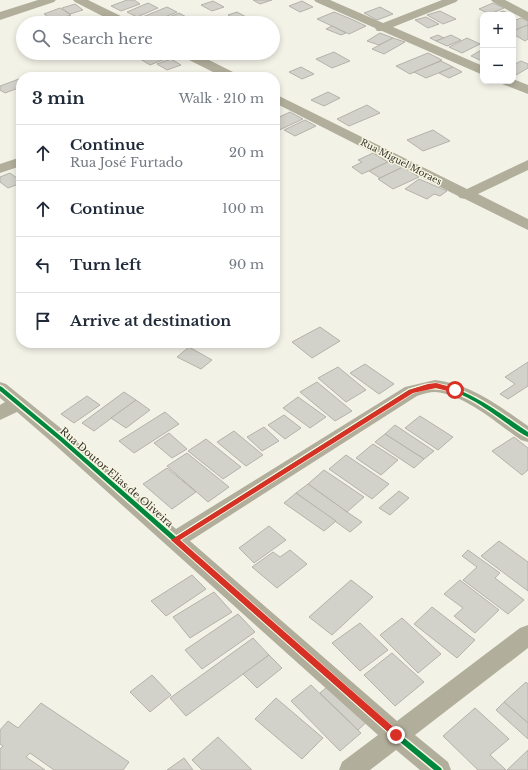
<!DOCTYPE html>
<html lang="en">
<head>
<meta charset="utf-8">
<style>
  body { margin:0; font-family:"Libre Baskerville",serif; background:#f2f2f3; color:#1f2937 }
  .controls { position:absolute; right:12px; top:12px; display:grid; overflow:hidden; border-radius:8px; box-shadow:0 2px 6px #0003 }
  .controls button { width:36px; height:36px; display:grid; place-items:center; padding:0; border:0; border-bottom:1px solid #e0e1e3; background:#fff; color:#1f2937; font:20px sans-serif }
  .stop { position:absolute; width:12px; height:12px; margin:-9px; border:3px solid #d93025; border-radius:50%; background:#fff }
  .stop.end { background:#d93025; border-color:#fff; box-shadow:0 1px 4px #0008 }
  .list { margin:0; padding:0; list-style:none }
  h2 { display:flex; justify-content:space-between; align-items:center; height:52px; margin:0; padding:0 16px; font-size:17px }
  h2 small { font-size:13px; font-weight:400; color:#747a83 }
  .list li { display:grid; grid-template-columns:26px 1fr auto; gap:12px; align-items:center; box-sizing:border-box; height:56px; padding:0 16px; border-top:1px solid #e0e1e3 }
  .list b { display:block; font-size:15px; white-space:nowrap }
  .list p { margin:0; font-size:13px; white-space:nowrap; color:#747a83 }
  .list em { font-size:13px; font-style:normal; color:#747a83 }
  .icon { flex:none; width:22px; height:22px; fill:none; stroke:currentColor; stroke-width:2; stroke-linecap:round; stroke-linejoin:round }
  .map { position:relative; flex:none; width:528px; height:770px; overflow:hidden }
  .search { position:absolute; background:#fff; box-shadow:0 2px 6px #0003; left:16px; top:16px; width:264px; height:44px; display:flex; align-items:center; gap:10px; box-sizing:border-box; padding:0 14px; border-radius:22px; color:#747a83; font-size:15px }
  .panel { position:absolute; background:#fff; box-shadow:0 2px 6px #0003; left:16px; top:72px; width:264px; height:276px; border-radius:16px }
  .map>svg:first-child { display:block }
  .building { fill:#d3d2ca; stroke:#b4b2aa }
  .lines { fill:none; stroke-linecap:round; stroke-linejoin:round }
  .minor { fill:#b2ae9c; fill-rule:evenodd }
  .cycleway-casing { stroke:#f8f5e2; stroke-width:3 }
  .cycleway { fill:#00873e; fill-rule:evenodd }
  .route { fill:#d93025 }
  .labels { text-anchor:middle; stroke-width:3; stroke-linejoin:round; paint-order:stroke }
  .far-street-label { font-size:9px; fill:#37362e; stroke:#f8f5e2 }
  .street-label { font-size:10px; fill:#37362e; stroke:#f8f5e2 }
</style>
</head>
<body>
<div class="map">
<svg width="528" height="770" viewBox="0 0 528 770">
  <rect width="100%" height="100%" fill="#f3f2e7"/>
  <g class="building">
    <polygon points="127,0 134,0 140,4 121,11 111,6"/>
    <polygon points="253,0 272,0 260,4"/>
    <polygon points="213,1 224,7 212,11 201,5"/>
    <polygon points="302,1 313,7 300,12 289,6"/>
    <polygon points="148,3 158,8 137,17 127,12"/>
    <polygon points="493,3 504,8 490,14 479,9"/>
    <polygon points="75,4 83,10 70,14 62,8"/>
    <polygon points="167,7 177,12 150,23 140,18"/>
    <polygon points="380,7 393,14 377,20 364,13"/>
    <polygon points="60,8 71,15 54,21 44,14"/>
    <polygon points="440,11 456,19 443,24 427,15"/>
    <polygon points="503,11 512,15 493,15"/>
    <polygon points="237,12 248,18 240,21 228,15"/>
    <polygon points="334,12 351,19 366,26 349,34 317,19"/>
    <polygon points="179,13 190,19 179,23 154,23"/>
    <polygon points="105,17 114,22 87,23"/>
    <polygon points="426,17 439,24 428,28 415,20"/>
    <polygon points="521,18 528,21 528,25 513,31 513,21"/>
    <polygon points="528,25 528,39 525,41 513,34 513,31"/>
    <polygon points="332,26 346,33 341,35 326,29"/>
    <polygon points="380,33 393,38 379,45 367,41"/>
    <polygon points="438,35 444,38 436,41 430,38"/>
    <polygon points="451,35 461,40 447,46 436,41"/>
    <polygon points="393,38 405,42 384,54 372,49"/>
    <polygon points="467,38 480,44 462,53 449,47"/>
    <polygon points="483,49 482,61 471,56"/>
    <polygon points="334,52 350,61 332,68 316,59"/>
    <polygon points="147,53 169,53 173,56 150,65 137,57"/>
    <polygon points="428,53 442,60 410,74 396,66"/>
    <polygon points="171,59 181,65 167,70 157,64"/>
    <polygon points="441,61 453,67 426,78 414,72"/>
    <polygon points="521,61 528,64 528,68 516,75 513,74 513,65"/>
    <polygon points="301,67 314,74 302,79 289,72"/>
    <polygon points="453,67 462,72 449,78 439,73"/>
    <polygon points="19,79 21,80 21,87 5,93 0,90 0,86"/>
    <polygon points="328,92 340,98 324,106 311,100"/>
    <polygon points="367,105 380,113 349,126 337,119"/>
    <polygon points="290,112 303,119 275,132 275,119"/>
    <polygon points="305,120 316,126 295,136 284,130"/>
    <polygon points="433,130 450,141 423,151 407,140"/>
    <polygon points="373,153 388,162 362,174 352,167 362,162 358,160"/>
    <polygon points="392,160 403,167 380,178 369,171"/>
    <polygon points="403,167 419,177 393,189 378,179"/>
    <polygon points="10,173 21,181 21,183 8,188 0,182 0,177"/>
    <polygon points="419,179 447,191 440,196 434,194 427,199 405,189"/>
    <polygon points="320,327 340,341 312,358 292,342"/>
    <polygon points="189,347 212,360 201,369 177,357"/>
    <polygon points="528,362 528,386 508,399 500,394 515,384 505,377"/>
    <polygon points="365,364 394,384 379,394 350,373"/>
    <polygon points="338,367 366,390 346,402 318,378"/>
    <polygon points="317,382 352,411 335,421 300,392"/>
    <polygon points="124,392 136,400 94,431 82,423"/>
    <polygon points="87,396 100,405 74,423 61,414"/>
    <polygon points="298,397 326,417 310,428 283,408"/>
    <polygon points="136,400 150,410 126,428 111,418"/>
    <polygon points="165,412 179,424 134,453 119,441"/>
    <polygon points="284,415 301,428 285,439 268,425"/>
    <polygon points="420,416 453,437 438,450 405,428"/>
    <polygon points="395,425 434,451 424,459 385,434"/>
    <polygon points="264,427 279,441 262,451 247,437"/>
    <polygon points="234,431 263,455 246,466 217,442"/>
    <polygon points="169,433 187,449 172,458 154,443"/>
    <polygon points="385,434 424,459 414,468 375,442"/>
    <polygon points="514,437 528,448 528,470 522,475 492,451"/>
    <polygon points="206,439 241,467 223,479 188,451"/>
    <polygon points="373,444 398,460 381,475 356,458"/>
    <polygon points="187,453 229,487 208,502 167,466"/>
    <polygon points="346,455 389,484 372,499 329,469"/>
    <polygon points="167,468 196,492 172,509 143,484"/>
    <polygon points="324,470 364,497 347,512 308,484"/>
    <polygon points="308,484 347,512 362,522 350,532 296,493"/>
    <polygon points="399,491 409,498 390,515 379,508"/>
    <polygon points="296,493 336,521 324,531 284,503"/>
    <polygon points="269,526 286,540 254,563 239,548"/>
    <polygon points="499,541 528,562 528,591 481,556"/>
    <polygon points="290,550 307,564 277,588 252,567 273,552 280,557"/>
    <polygon points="468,550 500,573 495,578 524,600 508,614 463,580 477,567 462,556"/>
    <polygon points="192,575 206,589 166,616 151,601"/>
    <polygon points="351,580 373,597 332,635 309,617"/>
    <polygon points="460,580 499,610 475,633 454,616 463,608 444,594"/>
    <polygon points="214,592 232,612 190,638 173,617"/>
    <polygon points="432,607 475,640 457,658 414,624"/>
    <polygon points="238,614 255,632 202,669 185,650"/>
    <polygon points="402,618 441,654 418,673 380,635"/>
    <polygon points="360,623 388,650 360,671 332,643"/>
    <polygon points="253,638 269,655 186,716 170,698"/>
    <polygon points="392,653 424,682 395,706 364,675"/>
    <polygon points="269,655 282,668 257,688 243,674"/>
    <polygon points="152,675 171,695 150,712 130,692"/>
    <polygon points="333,682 370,719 358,730 320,693"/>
    <polygon points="526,682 528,684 528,723 504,702"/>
    <polygon points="311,685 361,733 340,751 291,701"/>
    <polygon points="276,698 323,738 302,759 255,719"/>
    <polygon points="504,702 528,723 528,739 496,710"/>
    <polygon points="41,703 129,762 123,770 54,770 30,753 26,757 45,770 0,770 0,749 3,746 0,744 0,730 8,721 18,728"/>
    <polygon points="475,708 509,739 490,755 506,770 478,770 443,736"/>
    <polygon points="218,737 252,770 202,770 192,760"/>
    <polygon points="528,750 528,770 507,770"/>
    <polygon points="184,758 193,770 167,770"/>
  </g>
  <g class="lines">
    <g class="minor">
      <polygon points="38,0 56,0 54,2 0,20 0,12"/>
      <polygon points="73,0 88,0 129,20 131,23 116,23 75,2"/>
      <polygon points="314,0 330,0 383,23 442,0 458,0 456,2 393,27 483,66 483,75 382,31 377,31 375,28 316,2"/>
      <polygon points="491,0 505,0 528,12 528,21 493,2"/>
      <polygon points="179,53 195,53 237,74 239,77 223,77 181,56"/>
      <polygon points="513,79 528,85 528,94 502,84 501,81 513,81"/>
      <polygon points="275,94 467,189 528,160 528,170 478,194 528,219 528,230 465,199 460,198 458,196 275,103"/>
      <polygon points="21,157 21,166 0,173 0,164"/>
      <path d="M435,380C471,384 499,406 528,426V442L521,440C498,424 464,394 435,392C429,392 423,394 417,396L190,541L397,721L520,628L528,625V648L415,735L448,762L451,770H420L396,750L370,770H339L342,762L378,735L54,444L17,412L0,420V405L5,402L0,398V382L6,384L68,434L176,529L405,387Z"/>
    </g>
    <g class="cycleway-casing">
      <path id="cycleway" d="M435,384C471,389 499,413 528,432V437C520,433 512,427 505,422C486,408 458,388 434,388C427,388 419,390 413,392L179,540L398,733L441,768L442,770H434L394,737L59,440L0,391V386L2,387L63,438L176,537L409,390L426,385Z"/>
    </g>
    <use href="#cycleway" class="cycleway"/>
  </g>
  <polygon class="route" points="436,383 458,389 459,390 455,393 436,388 413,393 180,540 399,732 400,735 399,738 396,739 171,540 409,390 428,384"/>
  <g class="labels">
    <g class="far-street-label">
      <text transform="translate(401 162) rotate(27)" y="3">Rua Miguel Moraes</text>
    </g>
    <g class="street-label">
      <text transform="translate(117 477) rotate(41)" y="4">Rua Doutor Elias de Oliveira</text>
    </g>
  </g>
</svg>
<div class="controls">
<button>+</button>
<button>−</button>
</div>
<div class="stop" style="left:455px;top:390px"></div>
<div class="stop end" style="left:396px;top:735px"></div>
<div class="search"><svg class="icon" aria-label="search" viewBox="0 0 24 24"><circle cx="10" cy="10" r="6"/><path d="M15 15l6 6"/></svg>Search here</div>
<section class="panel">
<h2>3 min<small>Walk · 210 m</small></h2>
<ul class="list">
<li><svg class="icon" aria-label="ahead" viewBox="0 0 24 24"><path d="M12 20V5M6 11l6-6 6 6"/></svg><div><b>Continue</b><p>Rua José Furtado</p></div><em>20 m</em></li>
<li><svg class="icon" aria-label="ahead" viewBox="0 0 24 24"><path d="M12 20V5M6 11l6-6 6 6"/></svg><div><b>Continue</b></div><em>100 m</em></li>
<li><svg class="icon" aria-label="left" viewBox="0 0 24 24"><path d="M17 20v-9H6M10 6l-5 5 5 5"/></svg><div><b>Turn left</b></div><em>90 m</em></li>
<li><svg class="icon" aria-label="arrive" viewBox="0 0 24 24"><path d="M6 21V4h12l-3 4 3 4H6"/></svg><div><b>Arrive at destination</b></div></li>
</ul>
</section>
</div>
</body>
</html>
